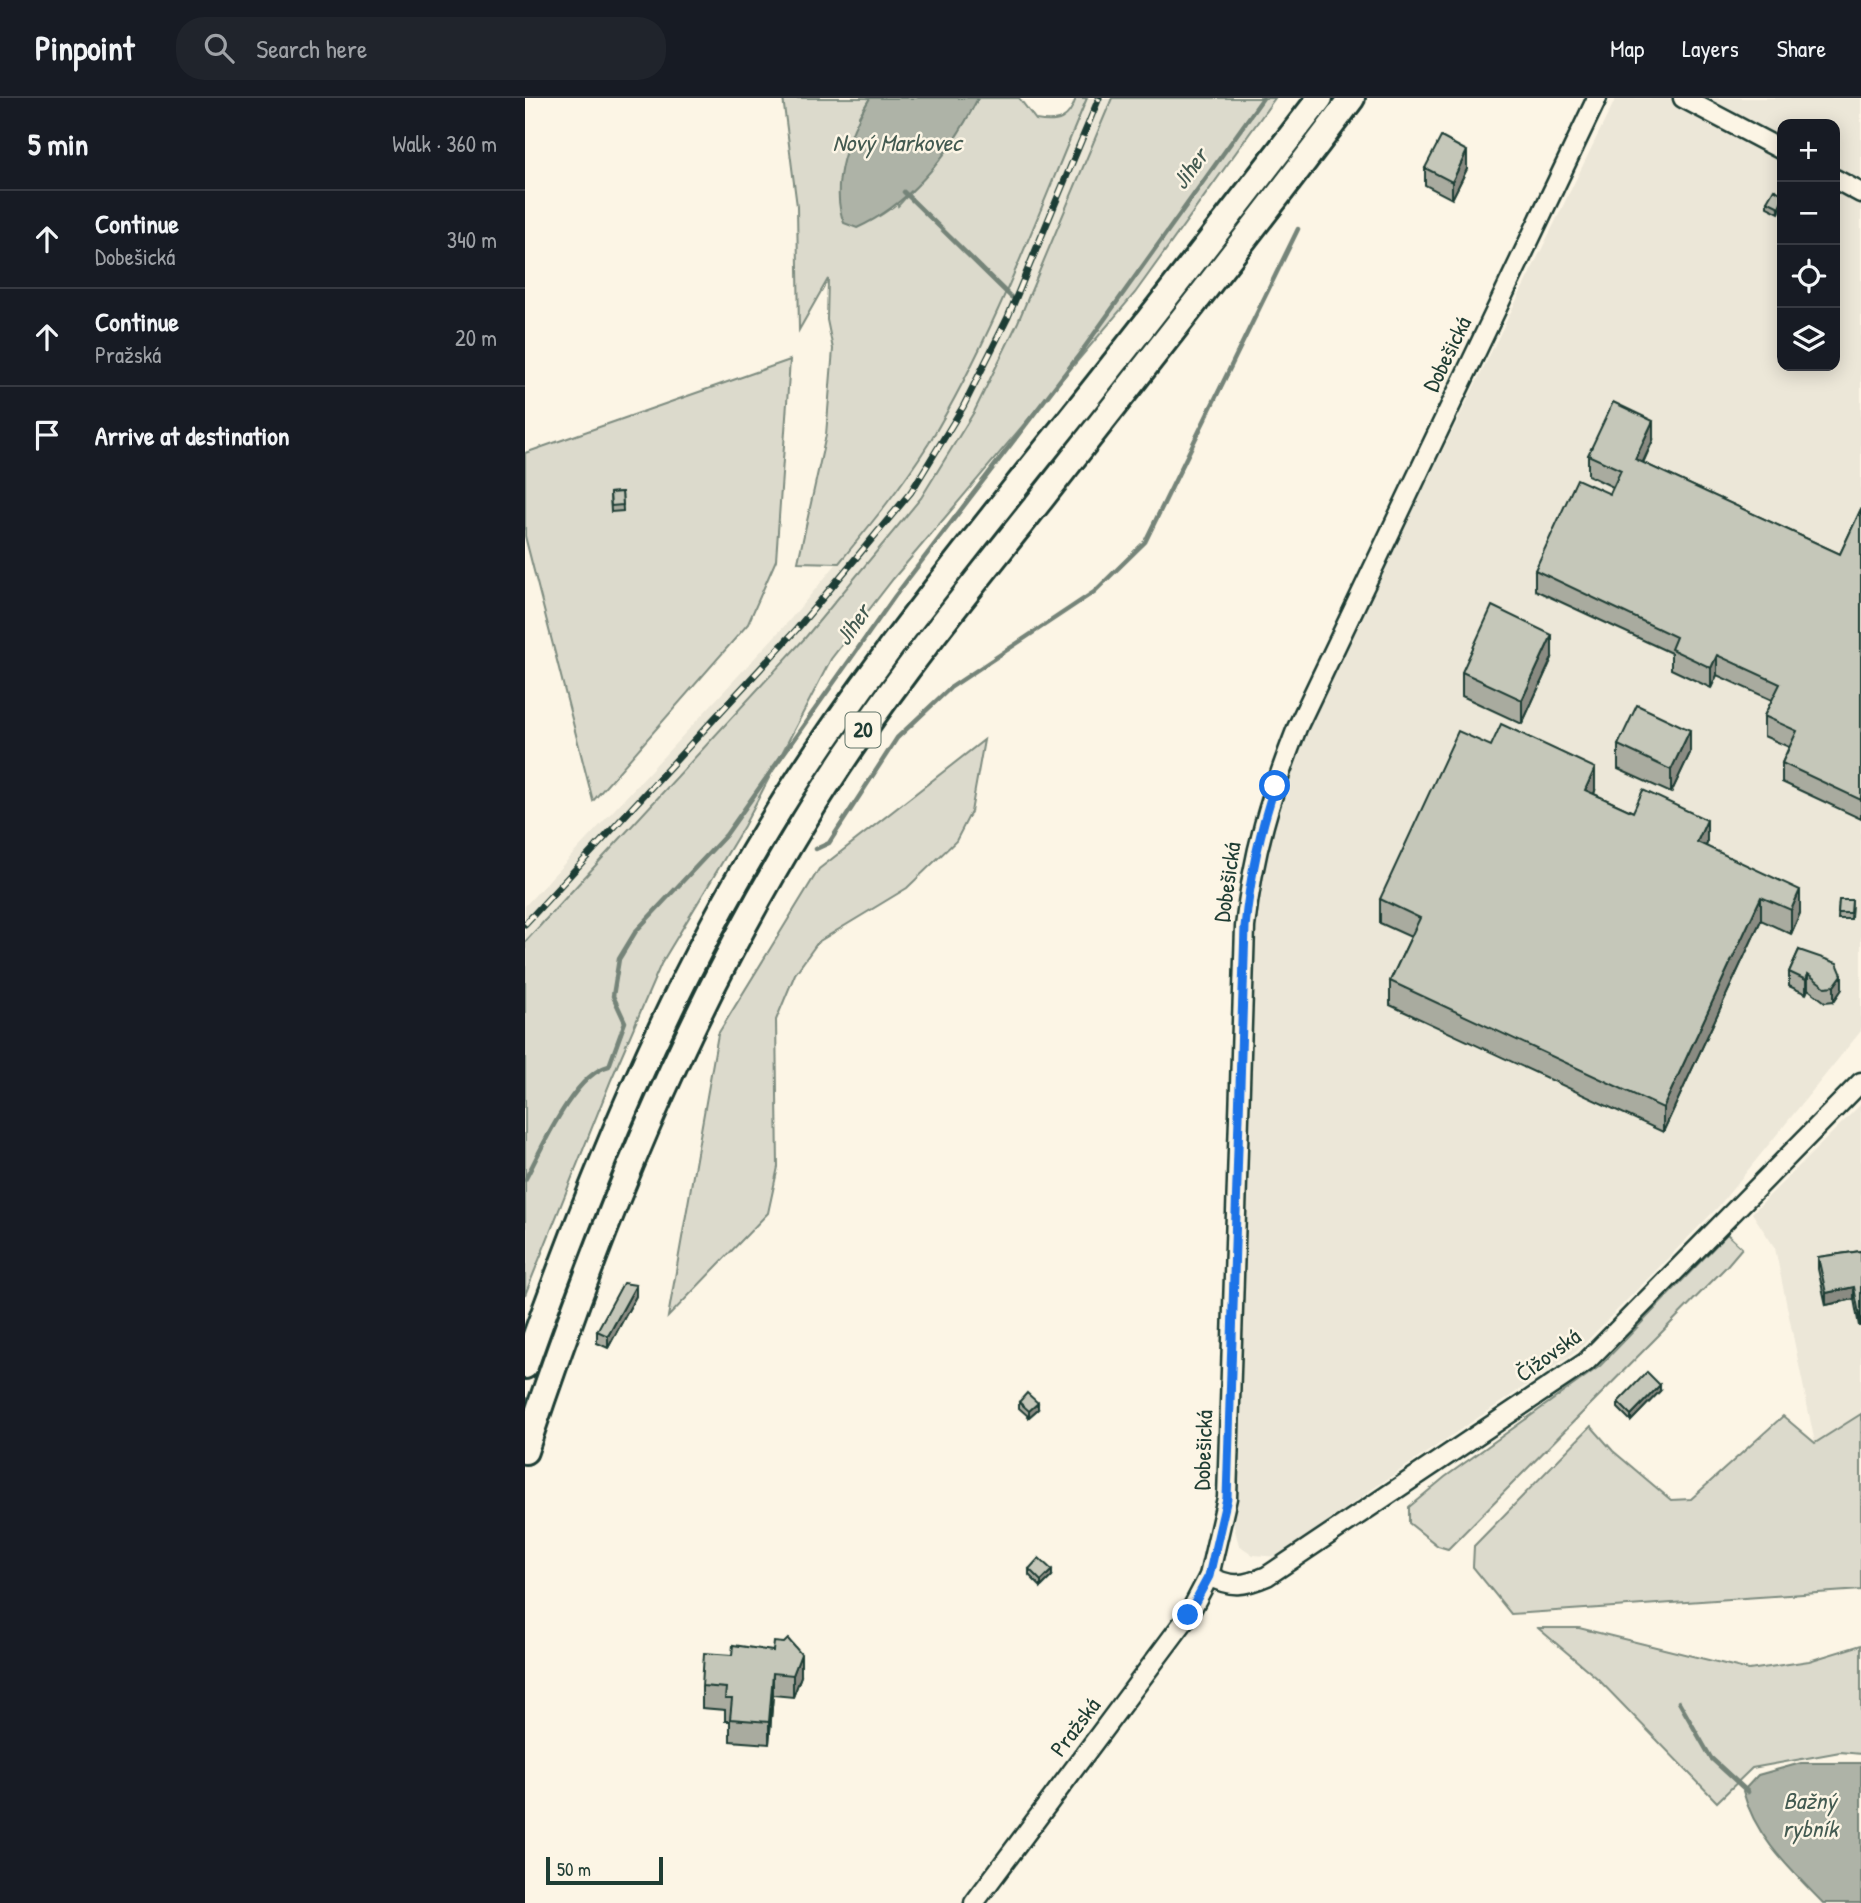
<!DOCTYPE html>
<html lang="en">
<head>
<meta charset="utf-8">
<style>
  body { margin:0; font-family:"Patrick Hand",sans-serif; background:#20242c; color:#f1f3f6 }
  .controls { position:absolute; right:21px; top:21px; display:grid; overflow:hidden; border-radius:14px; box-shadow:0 4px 18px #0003 }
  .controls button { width:63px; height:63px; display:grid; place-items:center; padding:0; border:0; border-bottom:2px solid #363941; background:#171b24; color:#f1f3f6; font:35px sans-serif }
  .scale { position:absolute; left:21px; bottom:18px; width:117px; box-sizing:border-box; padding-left:7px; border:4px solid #1f3d34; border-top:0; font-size:19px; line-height:24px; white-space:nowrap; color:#1f3d34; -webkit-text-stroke:5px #fcf5e5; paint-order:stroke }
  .stop { position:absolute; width:21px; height:21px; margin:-16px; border:5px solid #1a73e8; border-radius:50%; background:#fff }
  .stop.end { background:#1a73e8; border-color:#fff; box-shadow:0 2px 7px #0008 }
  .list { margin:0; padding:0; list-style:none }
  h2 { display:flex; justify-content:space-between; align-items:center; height:91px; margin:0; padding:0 28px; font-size:30px }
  h2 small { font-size:23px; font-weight:400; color:#9ea1a6 }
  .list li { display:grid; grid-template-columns:46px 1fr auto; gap:21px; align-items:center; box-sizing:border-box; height:98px; padding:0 28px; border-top:2px solid #363941 }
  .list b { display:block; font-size:26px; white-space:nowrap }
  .list p { margin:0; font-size:23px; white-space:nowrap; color:#9ea1a6 }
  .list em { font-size:23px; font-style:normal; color:#9ea1a6 }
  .icon { flex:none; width:38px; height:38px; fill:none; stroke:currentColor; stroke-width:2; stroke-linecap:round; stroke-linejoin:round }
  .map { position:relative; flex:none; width:1336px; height:1805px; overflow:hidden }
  header { display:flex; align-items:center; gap:42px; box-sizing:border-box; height:98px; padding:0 35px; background:#171b24; border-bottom:2px solid #363941 }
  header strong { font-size:33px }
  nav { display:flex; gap:38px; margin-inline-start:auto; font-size:24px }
  .search { width:490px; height:63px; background:#20242c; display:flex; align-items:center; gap:18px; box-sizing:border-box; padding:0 24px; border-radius:28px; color:#9ea1a6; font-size:26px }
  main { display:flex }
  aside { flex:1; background:#171b24 }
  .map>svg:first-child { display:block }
  .built { fill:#ece7d8; fill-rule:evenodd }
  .green { fill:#dcdacc; stroke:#7e8c80; stroke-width:2 }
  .water { fill:#aeb3a7; stroke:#758479; stroke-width:2 }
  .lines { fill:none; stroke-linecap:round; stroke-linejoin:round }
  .stream { stroke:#758479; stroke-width:4.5 }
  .minor-casing { stroke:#1f3d34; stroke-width:23 }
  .highway-casing { stroke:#1f3d34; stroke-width:30 }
  .minor { stroke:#fcf5e5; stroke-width:18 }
  .highway { stroke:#fcf5e5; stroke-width:24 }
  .rail-casing { stroke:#1f3d34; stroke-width:7 }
  .rail { stroke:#fcf5e5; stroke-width:4.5; stroke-dasharray:13; stroke-linecap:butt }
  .wall { fill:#a9ab9f; stroke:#1f3d34; stroke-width:2 }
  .shaded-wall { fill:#8a8b82; stroke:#1f3d34; stroke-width:2 }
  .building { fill:#c5c7b9; stroke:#1f3d34; stroke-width:2 }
  .route { stroke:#1a73e8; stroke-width:9 }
  .labels { text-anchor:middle; stroke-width:5; stroke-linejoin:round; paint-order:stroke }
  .shield { fill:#fcf5e5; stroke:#617469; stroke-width:2 }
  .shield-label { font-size:21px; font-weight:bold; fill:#1f3d34 }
  .street-label { font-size:23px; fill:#1f3d34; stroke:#fcf5e5 }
  .water-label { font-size:24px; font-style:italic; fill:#435a51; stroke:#fcf5e5 }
</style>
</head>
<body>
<header>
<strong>Pinpoint</strong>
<div class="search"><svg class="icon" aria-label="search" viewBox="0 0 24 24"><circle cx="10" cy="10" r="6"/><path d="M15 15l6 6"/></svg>Search here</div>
<nav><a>Map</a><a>Layers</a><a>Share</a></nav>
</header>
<main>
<aside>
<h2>5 min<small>Walk · 360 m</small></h2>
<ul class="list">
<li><svg class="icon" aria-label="ahead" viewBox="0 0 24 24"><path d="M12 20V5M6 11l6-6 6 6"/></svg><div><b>Continue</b><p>Dobešická</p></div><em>340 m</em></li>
<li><svg class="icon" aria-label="ahead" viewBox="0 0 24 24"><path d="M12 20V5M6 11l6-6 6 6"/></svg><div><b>Continue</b><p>Pražská</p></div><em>20 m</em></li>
<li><svg class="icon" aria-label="arrive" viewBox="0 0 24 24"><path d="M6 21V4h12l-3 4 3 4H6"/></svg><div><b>Arrive at destination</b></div></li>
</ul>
</aside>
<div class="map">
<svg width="1336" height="1805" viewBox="0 0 1336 1805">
  <rect width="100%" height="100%" fill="#fcf5e5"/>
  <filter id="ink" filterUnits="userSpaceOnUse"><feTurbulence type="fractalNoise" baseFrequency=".0143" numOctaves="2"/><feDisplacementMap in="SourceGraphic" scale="14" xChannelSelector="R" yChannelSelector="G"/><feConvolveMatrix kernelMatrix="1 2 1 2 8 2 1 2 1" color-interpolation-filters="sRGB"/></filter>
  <g filter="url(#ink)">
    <g class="built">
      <polygon points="562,0 587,0 493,224 449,314 396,400 280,540 0,844 0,808 263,524 377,387 428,303 472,214"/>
      <path d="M1091,0H1336V933L1193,1109L1052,1253L846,1392L754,1459L728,1457L714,1447L709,1429L728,830L734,776L744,735L782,635L826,539ZM1257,26H1310V268H1257Z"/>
      <polygon points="1336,1006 1336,1316 1290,1345 1250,1150 1227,1115"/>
    </g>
    <g class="green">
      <path d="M258,0H345L334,18L373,108C405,74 431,42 453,0H494L511,22C533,26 544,22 551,0H562C513,116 469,237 404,345C377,388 346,426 314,465L273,464L301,337L308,251L302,222L303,181L274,232L272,108Z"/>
      <polygon points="587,0 750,0 610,195 368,481 306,561 219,728 136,866 86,982 0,1197 0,844 280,540 396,400 449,314 493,224"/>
      <polygon points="265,262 251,462 223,526 68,703 0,438 0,355"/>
      <polygon points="459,642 446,714 431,743 382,790 293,844 270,876 251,922 253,1069 243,1115 143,1219 193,936 294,771"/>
      <polygon points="1202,1136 1217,1150 1200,1170 923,1451 913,1448 884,1425 884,1409 920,1379 1075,1268"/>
      <polygon points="1336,1316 1336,1492 986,1516 948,1469 949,1448 1066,1328 1088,1353 1146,1402 1166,1401 1258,1318 1290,1345"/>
      <polygon points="1013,1530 1054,1530 1224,1572 1284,1563 1336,1547 1336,1656 1315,1654 1227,1670 1192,1704 1072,1580"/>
    </g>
    <g class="water">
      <path d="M345,0H453C426,54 389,104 332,130L319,125C304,87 324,34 345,0Z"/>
      <path d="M1276,1665H1336V1805H1298C1265,1771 1230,1739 1218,1693L1233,1677Z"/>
    </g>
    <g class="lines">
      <g class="stream">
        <polyline points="379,94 486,199"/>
        <polyline points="291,751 304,745 372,640 425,590 569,494 620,444 773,131"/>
        <path d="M0,1082C17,1050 49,976 84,968L100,924L88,898L94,861L111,833L201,737L370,498L554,257L738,0"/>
        <polyline points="1154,1604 1186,1660 1223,1694"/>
      </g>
      <g class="minor-casing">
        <g id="minor">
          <polyline points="1158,0 1257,52"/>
          <polyline points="1310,81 1336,95"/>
          <path d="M684,1478C706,1490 719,1488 742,1478L1061,1264L1336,984"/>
          <path d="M449,1805L663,1518L684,1478L702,1400L720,829C728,755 745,699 772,630L1072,0"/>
        </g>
      </g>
      <g class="highway-casing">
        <g id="highway">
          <path d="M0,1268C66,1082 140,899 243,730C325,594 426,471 525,346C617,232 706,116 795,0"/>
          <path d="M0,1353C73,1134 158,921 279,723C348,609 434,504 517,400C621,267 726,135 827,0"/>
        </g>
      </g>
      <use href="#minor" class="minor"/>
      <use href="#highway" class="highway"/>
      <g class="rail-casing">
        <polyline id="rail" points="0,826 271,532 386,394 438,309 483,219 574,0"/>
      </g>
      <use href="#rail" class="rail"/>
    </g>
    <g class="wall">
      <polygon points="900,70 942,71 927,101 900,87"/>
      <polygon points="1257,96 1257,108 1254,115 1242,109 1242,103"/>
      <polygon points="1128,342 1118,365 1315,456 1336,411 1336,721 1257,684 1257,665 1264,649 1239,638 1239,618 1247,602 1192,577 1186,590 1146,571 1146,555 1010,492 1010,472 1085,396 1088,389 1063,377 1063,357"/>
      <polygon points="97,394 98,413 86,414 85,395"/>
      <polygon points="1027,560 997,626 937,598 937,574"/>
      <polygon points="1093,647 1165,655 1146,695 1093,671"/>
      <polygon points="1070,693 1069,696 1108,714 1182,745 1181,748 1275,815 1266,836 1236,822 1138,1034 865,907 865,883 886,839 855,825 855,801"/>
      <polygon points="1314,802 1327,802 1326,821 1313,821"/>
      <polygon points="1274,852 1317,891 1309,903 1300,904 1283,891 1281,896 1264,888 1264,874"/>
      <polygon points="1336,1153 1336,1228 1334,1228 1329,1201 1301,1207 1293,1171 1293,1159"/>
      <polygon points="111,1198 83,1250 72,1245 72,1233"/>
      <polygon points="1135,1293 1106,1323 1093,1310 1093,1304"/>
      <polygon points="494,1304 513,1311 504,1319 494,1310"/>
      <polygon points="504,1471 527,1478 516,1489 504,1477"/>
      <polygon points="207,1557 276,1578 268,1599 248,1597 244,1646 205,1643 205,1623 200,1623 200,1612 177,1610 177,1588"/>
    </g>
    <g class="shaded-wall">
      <polygon points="942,53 942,71 927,101 927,84"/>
      <polygon points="1257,102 1257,108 1254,115 1254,109"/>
      <polygon points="1128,323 1128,342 1110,381 1110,361"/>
      <polygon points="1027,537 1027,560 997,626 997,602"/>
      <polygon points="1192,557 1192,577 1186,590 1186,570"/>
      <polygon points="1165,632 1165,655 1146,695 1146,672"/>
      <polygon points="1070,670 1070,693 1060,715 1060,692"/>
      <polygon points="1182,722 1182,745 1172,767 1172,744"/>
      <polygon points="1275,792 1275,815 1266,836 1266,812"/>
      <polygon points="1236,799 1236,822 1138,1034 1138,1010"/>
      <polygon points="1283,876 1283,891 1281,896 1281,882"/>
      <polygon points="1317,877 1317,891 1309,903 1309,888"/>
      <polygon points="111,1187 111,1198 83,1250 83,1238"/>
      <polygon points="1329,1189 1329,1201 1301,1207 1301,1195"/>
      <rect x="1334" y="1216" width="2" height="12"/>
      <polygon points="1135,1287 1135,1293 1106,1323 1106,1317"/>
      <polygon points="513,1305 513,1311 504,1319 504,1313"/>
      <polygon points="527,1472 527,1478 516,1489 516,1483"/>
      <polygon points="276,1556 276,1578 268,1599 268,1577"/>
      <polygon points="248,1575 248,1597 244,1646 244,1624"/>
    </g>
    <g class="building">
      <polygon points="916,39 942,53 927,84 900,70"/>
      <polygon points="1249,91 1257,96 1257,102 1254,109 1242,103"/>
      <polygon points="1088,304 1128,323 1110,361 1315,456 1336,411 1336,702 1257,665 1272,633 1239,618 1255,586 1192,557 1186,570 1146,551 1151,539 1010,472 1052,381 1085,396 1096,372 1063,357"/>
      <polygon points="97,394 98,407 86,408 85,395"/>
      <polygon points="967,508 1027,537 997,602 937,574"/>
      <polygon points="1112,607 1165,632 1146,672 1093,647"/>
      <polygon points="976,626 1070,670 1060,692 1108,714 1118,692 1182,722 1172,744 1275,792 1266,812 1236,799 1138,1010 865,883 895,820 855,801 933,633 966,648"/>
      <polygon points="1314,802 1327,802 1326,815 1313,815"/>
      <polygon points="1274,852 1312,865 1317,877 1309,888 1300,889 1283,876 1281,882 1264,874"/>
      <polygon points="1336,1153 1336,1216 1334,1216 1329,1189 1301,1195 1293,1159"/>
      <polygon points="98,1185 111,1187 83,1238 72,1233"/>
      <polygon points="1122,1274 1135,1287 1106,1317 1093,1304"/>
      <polygon points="502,1295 513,1305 504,1313 494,1304"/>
      <polygon points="514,1460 527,1472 516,1483 504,1471"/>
      <polygon points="263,1541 276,1556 268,1577 248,1575 244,1624 205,1621 207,1601 200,1601 201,1590 177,1588 179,1555 207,1557 208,1547 248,1553 249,1544 259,1545"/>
    </g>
  </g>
  <g class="lines" filter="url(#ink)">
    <path class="route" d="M663,1517L684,1478L702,1400L720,829C725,780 734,735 750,688"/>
  </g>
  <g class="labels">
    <rect class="shield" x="320.5" y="614.5" width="35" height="35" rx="5"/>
    <g class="shield-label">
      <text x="338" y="639">20</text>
    </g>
    <g class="street-label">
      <text transform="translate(922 256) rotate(-64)" y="8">Dobešická</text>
      <text transform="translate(702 784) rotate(-82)" y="8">Dobešická</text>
      <text transform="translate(1023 1257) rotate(-36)" y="8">Čížovská</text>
      <text transform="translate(678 1352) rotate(-88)" y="8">Dobešická</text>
      <text transform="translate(550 1629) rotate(-53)" y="8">Pražská</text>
    </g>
    <g class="water-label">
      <text x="372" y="53">Nový Markovec</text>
      <text transform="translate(665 71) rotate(-54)" y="8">Jiher</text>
      <text transform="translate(328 527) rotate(-55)" y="8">Jiher</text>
      <text x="1285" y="1711">Bažný<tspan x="1285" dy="28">rybník</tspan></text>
    </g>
  </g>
</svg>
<div class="controls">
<button>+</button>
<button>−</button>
<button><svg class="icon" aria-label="locate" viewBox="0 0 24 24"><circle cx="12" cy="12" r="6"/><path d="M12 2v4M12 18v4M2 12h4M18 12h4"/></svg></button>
<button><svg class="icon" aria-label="layers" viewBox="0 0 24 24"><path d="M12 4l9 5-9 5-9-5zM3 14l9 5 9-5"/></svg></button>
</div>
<div class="scale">50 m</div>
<div class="stop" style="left:750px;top:688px"></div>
<div class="stop end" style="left:663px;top:1517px"></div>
</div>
</main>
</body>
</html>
